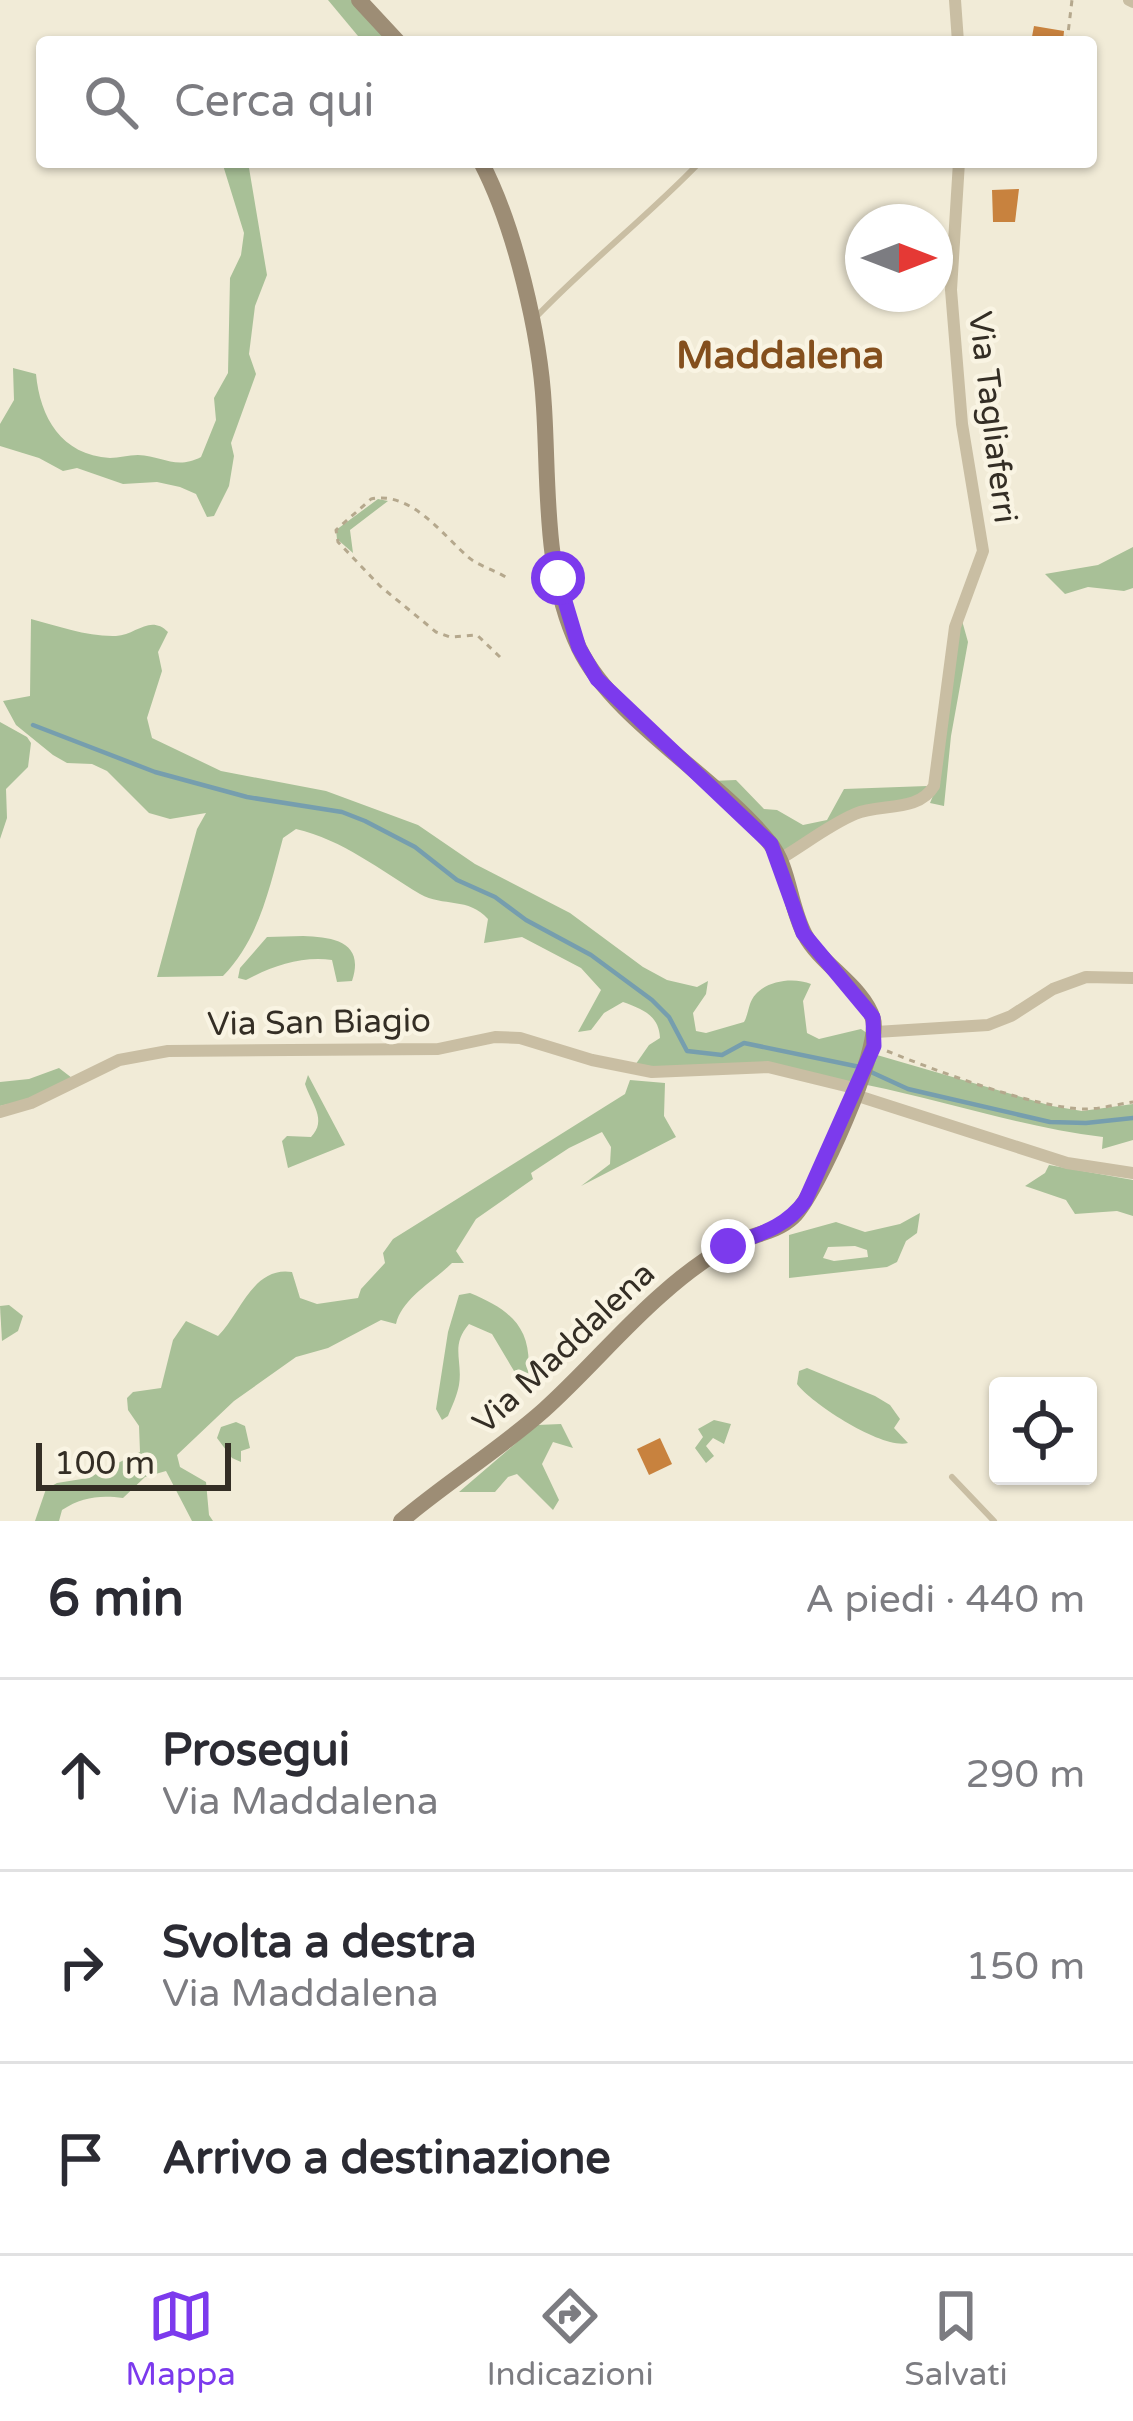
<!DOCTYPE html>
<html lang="it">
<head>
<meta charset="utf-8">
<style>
  body { margin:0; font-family:"Varela Round",sans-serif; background:#f7f7f7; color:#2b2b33 }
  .controls { position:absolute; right:36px; bottom:36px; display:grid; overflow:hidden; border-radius:12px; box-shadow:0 3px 9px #0004 }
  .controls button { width:108px; height:108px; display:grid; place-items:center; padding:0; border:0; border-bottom:3px solid #e1e1e2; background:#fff; color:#2b2b33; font:60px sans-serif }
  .compass { position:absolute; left:845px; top:204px; width:108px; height:108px; border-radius:50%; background:#fff; box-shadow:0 3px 9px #0004; rotate:90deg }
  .scale { position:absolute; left:36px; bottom:30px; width:195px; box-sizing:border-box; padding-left:12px; border:6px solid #342e25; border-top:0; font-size:33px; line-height:42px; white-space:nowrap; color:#342e25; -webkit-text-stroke:9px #f9f4e3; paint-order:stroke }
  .stop { position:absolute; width:36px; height:36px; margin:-27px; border:9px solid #7c3aed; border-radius:50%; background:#fff }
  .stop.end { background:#7c3aed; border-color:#fff; box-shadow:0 3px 12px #0008 }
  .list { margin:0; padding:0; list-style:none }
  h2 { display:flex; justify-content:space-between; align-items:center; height:156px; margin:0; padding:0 48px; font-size:51px }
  h2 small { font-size:39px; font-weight:400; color:#7c7c81 }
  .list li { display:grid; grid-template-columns:78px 1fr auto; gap:36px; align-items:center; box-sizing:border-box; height:192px; padding:0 48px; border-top:3px solid #e1e1e2 }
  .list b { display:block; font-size:45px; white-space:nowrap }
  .list p { margin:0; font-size:39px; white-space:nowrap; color:#7c7c81 }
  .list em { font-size:39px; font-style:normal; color:#7c7c81 }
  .icon { flex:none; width:66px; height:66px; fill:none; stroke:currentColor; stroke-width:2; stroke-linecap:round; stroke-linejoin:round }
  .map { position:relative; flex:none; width:1133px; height:1521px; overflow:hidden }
  .search { position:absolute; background:#fff; box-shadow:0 3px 9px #0004; left:36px; right:36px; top:36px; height:132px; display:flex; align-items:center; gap:30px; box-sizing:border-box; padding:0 42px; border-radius:12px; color:#7c7c81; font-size:45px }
  .sheet { height:732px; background:#fff }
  nav { display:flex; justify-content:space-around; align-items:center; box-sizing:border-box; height:168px; border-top:3px solid #e1e1e2; background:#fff; font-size:33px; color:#7c7c81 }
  nav a { display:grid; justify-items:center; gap:6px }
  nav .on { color:#7c3aed }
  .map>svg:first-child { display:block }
  .green { fill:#a8c097; fill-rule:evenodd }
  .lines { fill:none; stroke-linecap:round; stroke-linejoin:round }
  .stream { stroke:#769eae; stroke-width:4.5 }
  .building { fill:#c8823e }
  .path { stroke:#b5a88d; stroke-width:3; stroke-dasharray:6 6; stroke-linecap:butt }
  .lane { stroke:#c9bea3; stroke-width:6 }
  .street { stroke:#c9bea3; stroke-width:12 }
  .secondary { stroke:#9d8d75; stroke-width:16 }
  .route { stroke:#7c3aed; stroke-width:15 }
  .labels { text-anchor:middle; stroke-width:9; stroke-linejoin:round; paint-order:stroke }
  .street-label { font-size:33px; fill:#342e25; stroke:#f9f4e3 }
  .quarter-label { font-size:39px; font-weight:bold; fill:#844f1d; stroke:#f9f4e3 }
</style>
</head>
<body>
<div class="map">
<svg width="1133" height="1521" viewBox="0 0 1133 1521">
  <rect width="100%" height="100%" fill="#f1ebd7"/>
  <g class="green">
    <polygon points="328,0 351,0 390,42 363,42"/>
    <path d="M222,162H248L267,275L255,306L249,354L256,374L231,443L234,456L229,486L214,516L207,517L196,494L180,487L157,482L123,484L77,468L63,471L39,458L0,446V424L14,400L13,368L36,374C40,417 61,455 110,458C119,458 128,455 138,455C163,456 176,470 201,457L216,420L214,398L228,373L230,278L241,255L244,233Z"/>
    <polygon points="378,499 388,501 350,530 353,553 337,539 336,530"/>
    <polygon points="1133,547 1133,588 1124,591 1088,587 1065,594 1045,574 1098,565"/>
    <polygon points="961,617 968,642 951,736 944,806 930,803 940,779"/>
    <path d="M31,619C58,626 88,637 116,636C136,635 150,614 168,632L158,652L162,671L147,718L152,738L221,771L326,791L418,825L475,864L570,913L643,967L667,980L697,987L708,981L706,994L693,1013L696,1031L706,1033L744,1022C747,1017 748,1010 750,1004C758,981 792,976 811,984L803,1001L807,1033L819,1039L861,1029L867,1033L856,1076L848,1084L788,1068H633L649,1045L660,1038C659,1015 642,1009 623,1002L604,1013L591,1030L578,1032L601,990L581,968L522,937L484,943L488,919C469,897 443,907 420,894C380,870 343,840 296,829L283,838C270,886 259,940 223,976L157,977L197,829L206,813L170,819L149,813L107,771L92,764L67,763L53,755L16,725L3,701L30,696Z"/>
    <polygon points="0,722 27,737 31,743 28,767 6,789 7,818 0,839"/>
    <polygon points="736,780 764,809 777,810 803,825 827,820 844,789 927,786 924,797 852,813 784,855 711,781"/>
    <path d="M303,936C334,937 365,942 352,981L337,982L332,960C301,956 273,966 246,980L238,978L240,968L267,937Z"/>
    <path d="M877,1055L1052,1106L1082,1111L1133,1104V1140L1102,1149L1103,1137C1022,1127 946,1101 867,1085Z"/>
    <polygon points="59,1068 72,1078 30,1099 0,1106 0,1082 29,1079"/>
    <path d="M308,1075L345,1145L288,1168L282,1141L287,1136L311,1137C328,1120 311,1103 305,1084Z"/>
    <path d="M630,1080L665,1083L664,1116L676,1137L581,1186L610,1164L611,1147L602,1132L569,1148L531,1173L533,1179L476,1219L456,1251L464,1263H452C433,1282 402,1298 396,1324L381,1320L328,1348L296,1357L234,1401L177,1455L180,1467L206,1482L209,1515L213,1521H192L166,1471L145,1477L123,1498C100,1495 82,1497 62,1510L59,1521H35L46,1489L57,1483L88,1478L140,1452L139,1426L128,1410L127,1398L133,1392L161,1388L173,1340L186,1321L218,1336C241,1313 253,1266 292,1272L300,1298L317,1304L358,1298L361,1289L385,1263L383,1253L393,1239L625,1094Z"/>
    <polygon points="1049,1165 1133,1180 1133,1216 1117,1211 1075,1214 1066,1200 1025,1186 1045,1173"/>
    <path d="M920,1213L917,1233L906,1241L897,1262L887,1267L789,1278V1235L836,1222L865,1232L900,1224ZM855,1246L867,1250L868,1257L834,1261L823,1258L828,1247Z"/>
    <path d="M470,1293C511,1310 533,1328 528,1376L522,1380L517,1376L492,1334L469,1324C450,1346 463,1360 459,1385C457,1396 452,1406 448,1416L442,1420L436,1409L448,1332L459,1295Z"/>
    <polygon points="9,1305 23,1316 18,1331 2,1341 0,1306"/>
    <path d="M807,1368L875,1396L890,1405L900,1419L894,1428L908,1443C884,1450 813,1405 797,1384L799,1371Z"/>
    <polygon points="714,1420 731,1424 724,1444 713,1438 706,1446 714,1456 706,1463 695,1448 703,1437 698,1429"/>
    <polygon points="236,1422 245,1426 250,1448 241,1451 241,1462 232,1458 217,1438 221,1427"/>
    <polygon points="561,1424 573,1448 553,1442 542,1464 559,1500 553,1510 517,1474 508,1477 495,1492 459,1492 537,1425"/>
  </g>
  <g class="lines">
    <g class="stream">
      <polyline points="33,725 155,772 247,797 342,812 365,821 415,847 457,880 495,897 526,920 591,955 652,1000 669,1017 687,1051 722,1055 744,1043 860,1067"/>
      <polyline points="871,1072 908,1089 1050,1122 1086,1123 1133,1118"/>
    </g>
  </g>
  <g class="building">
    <polygon points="1034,26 1064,31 1063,42 1031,42"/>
    <polygon points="1019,189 1015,222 993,222 992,190"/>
    <polygon points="660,1438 672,1464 649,1475 637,1449"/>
  </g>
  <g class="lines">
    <g class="path">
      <polyline points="1067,42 1072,0"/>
      <path d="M500,657L477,635L450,637L436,632L380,586L338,542L336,530L371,499C411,491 441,533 467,556C479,567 497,570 510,580"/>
      <path d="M887,1051C934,1070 1037,1109 1086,1109C1101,1109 1118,1104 1133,1102"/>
    </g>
    <g class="lane">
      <path d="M537,316C589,262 648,216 700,162"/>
      <polyline points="952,1477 994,1521"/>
    </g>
    <g class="street">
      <polyline points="955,0 958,42"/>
      <polyline points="1129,0 1133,2"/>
      <path d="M780,859C804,845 829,825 855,814C880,803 918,813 934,786L955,627L983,551L962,424L951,290L959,162"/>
      <polyline points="876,1032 988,1025 1011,1016 1053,989 1086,977 1133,978"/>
      <polyline points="855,1095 1067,1163 1133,1173"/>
      <polyline points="0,1112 31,1103 119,1060 168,1051 438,1049 495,1037 520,1038 592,1060 652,1072 768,1067 858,1089"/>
    </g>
    <g class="secondary">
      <polyline points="359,0 398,42"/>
      <path d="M401,1521C447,1482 499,1450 544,1410C585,1373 620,1331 661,1295C680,1278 704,1259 727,1247C747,1235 775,1234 793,1217C817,1194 882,1048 873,1019C863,986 821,965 805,935C789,906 790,867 769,842C718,778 613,719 579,648C543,573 549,487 544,407C540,334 515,227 481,162"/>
    </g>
  </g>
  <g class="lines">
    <path class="route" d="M558,578L579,648L597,679L771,844L803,933L873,1017L874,1046L805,1201C785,1228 759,1234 728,1246"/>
  </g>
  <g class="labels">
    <g class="street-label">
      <text transform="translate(994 417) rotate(83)" y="12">Via Tagliaferri</text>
      <text transform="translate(319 1021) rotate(-1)" y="12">Via San Biagio</text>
      <text transform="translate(563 1347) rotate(-43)" y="12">Via Maddalena</text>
    </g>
    <g class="quarter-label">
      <text x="780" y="368">Maddalena</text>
    </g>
  </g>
</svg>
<div class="controls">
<button><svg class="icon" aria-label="locate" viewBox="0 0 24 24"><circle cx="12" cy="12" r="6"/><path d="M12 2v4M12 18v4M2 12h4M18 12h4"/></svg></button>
</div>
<svg class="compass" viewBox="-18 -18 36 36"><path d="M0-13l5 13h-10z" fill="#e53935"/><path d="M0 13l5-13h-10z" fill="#7c7c81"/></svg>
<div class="scale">100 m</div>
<div class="stop" style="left:558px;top:578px"></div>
<div class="stop end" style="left:728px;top:1246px"></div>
<div class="search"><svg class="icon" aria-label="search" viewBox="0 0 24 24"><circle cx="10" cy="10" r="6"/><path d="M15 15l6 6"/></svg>Cerca qui</div>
</div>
<section class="sheet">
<h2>6 min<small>A piedi · 440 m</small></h2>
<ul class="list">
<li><svg class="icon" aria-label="ahead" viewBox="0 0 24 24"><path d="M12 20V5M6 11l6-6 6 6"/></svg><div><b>Prosegui</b><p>Via Maddalena</p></div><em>290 m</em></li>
<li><svg class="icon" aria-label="right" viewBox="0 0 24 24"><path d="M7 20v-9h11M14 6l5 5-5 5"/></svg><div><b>Svolta a destra</b><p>Via Maddalena</p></div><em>150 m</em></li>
<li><svg class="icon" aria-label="arrive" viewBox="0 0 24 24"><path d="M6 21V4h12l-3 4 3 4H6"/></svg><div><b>Arrivo a destinazione</b></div></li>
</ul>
</section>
<nav>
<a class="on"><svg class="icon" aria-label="map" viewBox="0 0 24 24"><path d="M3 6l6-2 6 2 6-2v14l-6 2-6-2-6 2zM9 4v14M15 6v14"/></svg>Mappa</a>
<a><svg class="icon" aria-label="directions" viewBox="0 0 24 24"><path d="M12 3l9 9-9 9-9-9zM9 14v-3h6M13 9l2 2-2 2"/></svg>Indicazioni</a>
<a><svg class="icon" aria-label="saved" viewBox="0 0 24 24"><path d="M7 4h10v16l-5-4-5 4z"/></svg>Salvati</a>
</nav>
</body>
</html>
